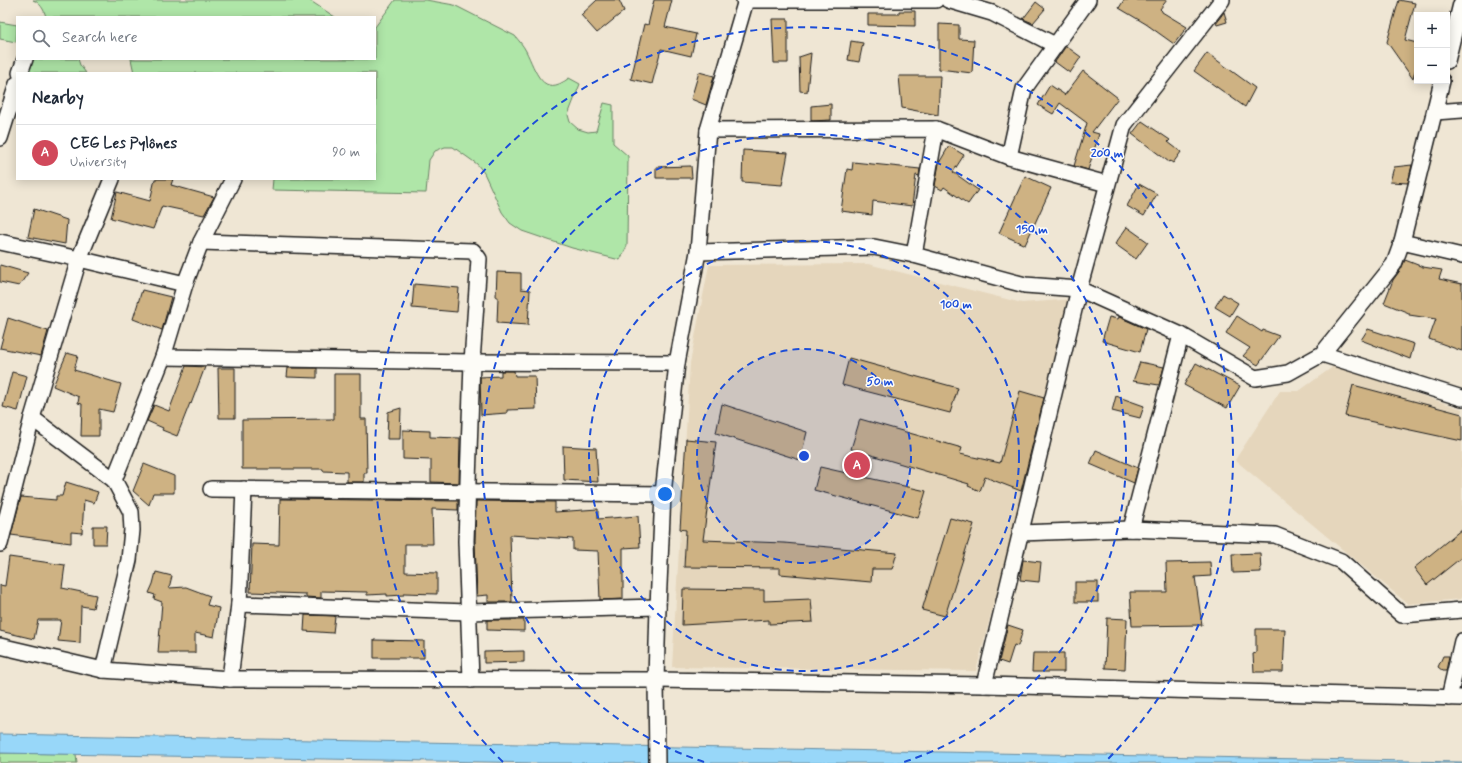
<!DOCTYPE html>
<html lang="en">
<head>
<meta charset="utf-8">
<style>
  body { margin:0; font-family:Mynerve,sans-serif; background:#f2f2f3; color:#1f2937 }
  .controls { position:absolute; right:12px; top:12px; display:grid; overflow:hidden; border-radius:0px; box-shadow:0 2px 10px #0003 }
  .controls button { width:36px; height:36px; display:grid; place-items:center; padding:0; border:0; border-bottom:1px solid #e0e1e3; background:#fff; color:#1f2937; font:20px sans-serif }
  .you { position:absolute; left:665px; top:494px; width:14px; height:14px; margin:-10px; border:3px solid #fff; border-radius:50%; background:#1a73e8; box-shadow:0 0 0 6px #1a73e833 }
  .badge { display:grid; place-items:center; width:26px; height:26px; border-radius:50%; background:#d1495b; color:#fff; font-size:13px; font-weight:700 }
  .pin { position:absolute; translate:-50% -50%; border:2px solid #fff; box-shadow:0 1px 4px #0006 }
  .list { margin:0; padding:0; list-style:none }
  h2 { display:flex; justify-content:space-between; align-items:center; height:52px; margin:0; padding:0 16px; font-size:17px }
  h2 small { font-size:13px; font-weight:400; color:#747a83 }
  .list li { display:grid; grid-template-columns:26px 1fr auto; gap:12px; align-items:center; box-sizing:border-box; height:56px; padding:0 16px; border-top:1px solid #e0e1e3 }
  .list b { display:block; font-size:15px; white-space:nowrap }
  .list p { margin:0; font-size:13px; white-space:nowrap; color:#747a83 }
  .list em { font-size:13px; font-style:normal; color:#747a83 }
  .icon { flex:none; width:22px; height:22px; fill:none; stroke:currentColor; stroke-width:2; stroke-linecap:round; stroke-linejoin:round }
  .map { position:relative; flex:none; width:1462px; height:763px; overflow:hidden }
  .search { position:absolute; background:#fff; box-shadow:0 2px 10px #0003; left:16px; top:16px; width:360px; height:44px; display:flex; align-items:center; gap:10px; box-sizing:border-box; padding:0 14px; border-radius:0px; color:#747a83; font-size:15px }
  .panel { position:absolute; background:#fff; box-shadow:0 2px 10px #0003; left:16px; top:72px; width:360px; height:108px; border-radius:0px }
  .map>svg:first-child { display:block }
  .built { fill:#e5d6bc }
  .green { fill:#afe6a8; stroke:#668162 }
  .water { fill:#98d7f9; stroke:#668ca1 }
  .building { fill:#ceb283; stroke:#1c1c1c }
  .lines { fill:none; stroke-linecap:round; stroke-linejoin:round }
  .minor-casing { stroke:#1c1c1c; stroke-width:18 }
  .minor { stroke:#fdfcf7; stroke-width:15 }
  .ring { fill:none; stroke:#1d4ed8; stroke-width:2; stroke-dasharray:7 5 }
  .centre { fill:#1d4ed8; stroke:#fdfcf7; stroke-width:2 }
  .ring-label { font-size:12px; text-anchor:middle; font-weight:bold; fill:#1d4ed8; stroke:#fdfcf7; stroke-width:3; stroke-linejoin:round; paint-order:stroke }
</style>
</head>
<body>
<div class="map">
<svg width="1462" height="763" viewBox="0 0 1462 763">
  <rect width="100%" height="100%" fill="#efe6d4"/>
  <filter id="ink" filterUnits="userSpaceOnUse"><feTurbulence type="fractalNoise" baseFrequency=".025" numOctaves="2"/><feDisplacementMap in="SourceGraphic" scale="8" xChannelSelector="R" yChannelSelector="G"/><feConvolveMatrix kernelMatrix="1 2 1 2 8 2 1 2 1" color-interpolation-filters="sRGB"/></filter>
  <g filter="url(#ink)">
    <g class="built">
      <polygon points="868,264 1022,303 1074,299 976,671 672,667 690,363 709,265"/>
      <polygon points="1334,366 1462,409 1462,596 1460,599 1408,604 1235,460 1280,391 1299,391"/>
    </g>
    <g class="green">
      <path d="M33,0H309L335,17H46C44,9 40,3 33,0Z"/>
      <path d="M395,0H426L454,5L515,36C519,41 523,45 526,51C536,71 542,99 569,78L580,84L568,115L570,122L578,129L588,132L596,131L604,103L613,105V143L628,156L627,246L620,260L572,248L522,231L510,223L502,212L484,173L477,164L453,147H445L435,151L429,160L426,193L272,190L273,179H375V73H134L131,59H375V27Z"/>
      <polygon points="0,22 17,25 16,42 0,39"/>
      <polygon points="29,59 78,59 80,65 86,73 25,73"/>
      <polygon points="0,753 76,754 77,763 0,763"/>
    </g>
    <polygon class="water" points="0,734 1462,762 1462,763 541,763 0,753"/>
    <g class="building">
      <polygon points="597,0 619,0 624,11 597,33 581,15"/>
      <polygon points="654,0 672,0 665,27 696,34 691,56 661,49 652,84 631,79 644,24 648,25"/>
      <polygon points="1124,0 1167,0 1160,9 1162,11 1162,12 1187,27 1174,44 1146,24 1119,8"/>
      <polygon points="1399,0 1415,3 1405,40 1417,43 1417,64 1413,79 1387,42"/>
      <polygon points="1036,2 1045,9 1033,23 1023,19"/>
      <polygon points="899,11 915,11 915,26 868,25 868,14 899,14"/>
      <polygon points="1224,12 1227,22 1217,25 1216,23"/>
      <polygon points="772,19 788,19 788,63 774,63"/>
      <polygon points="939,24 959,25 959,39 974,40 972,73 939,69"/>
      <polygon points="851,41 863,43 859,62 848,60"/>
      <polygon points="1066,46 1081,57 1070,73 1055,62"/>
      <polygon points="811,53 807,92 800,91 799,57"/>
      <polygon points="1207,53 1255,88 1245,107 1194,71"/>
      <polygon points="1083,71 1118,98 1092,132 1099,134 1088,170 1074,166 1087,123 1060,103 1053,114 1038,105 1050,85 1065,95 1064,96"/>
      <polygon points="699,72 714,76 706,105 691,99"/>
      <polygon points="899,76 940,76 938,115 902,108"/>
      <polygon points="831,104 831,120 811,121 811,106"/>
      <polygon points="1142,121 1170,140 1168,142 1181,152 1173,163 1170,161 1169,162 1132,134"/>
      <polygon points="949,146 964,155 953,172 978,190 968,204 944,187 942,190 935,186 939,163"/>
      <polygon points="743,150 788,153 782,185 742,182"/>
      <polygon points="853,162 920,169 919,176 916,175 912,206 873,201 872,215 841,211 847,169 852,170"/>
      <polygon points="1412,165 1408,183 1390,182 1394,167"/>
      <polygon points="691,166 692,178 656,178 656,167"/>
      <polygon points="1025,176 1051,188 1025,245 999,233"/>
      <polygon points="155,179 173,179 171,185 214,197 204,215 162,206 153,229 111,218 117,192 150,201"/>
      <polygon points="1139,184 1157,194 1144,216 1127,206"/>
      <polygon points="34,209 67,220 65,244 28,237"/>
      <polygon points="1127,227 1148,242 1136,259 1115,244"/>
      <polygon points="1405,260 1423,267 1442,270 1439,279 1462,284 1462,351 1429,339 1436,319 1409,315 1409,313 1384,303 1393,280 1401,269"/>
      <polygon points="0,265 28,273 19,286 0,282"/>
      <polygon points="497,272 521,273 521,289 530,290 528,325 497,323 498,297 496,297"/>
      <polygon points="414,284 459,288 457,312 412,308"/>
      <polygon points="142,290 171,297 162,330 133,319"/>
      <polygon points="1223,294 1238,303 1230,316 1215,307"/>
      <polygon points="1237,316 1262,332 1263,330 1279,336 1258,365 1243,356 1250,348 1226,333"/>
      <polygon points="1109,317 1118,319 1119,317 1146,329 1140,352 1102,341"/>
      <polygon points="8,318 48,331 41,356 0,348"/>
      <polygon points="1368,329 1414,344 1410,359 1361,340"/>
      <polygon points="67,353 78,356 74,370 121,384 113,412 99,409 99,436 81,436 82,404 78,403 79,397 53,386"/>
      <polygon points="849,358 958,388 950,413 842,385"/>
      <polygon points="1140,362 1164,367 1159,385 1133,381"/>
      <polygon points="1196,363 1240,386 1227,408 1184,385"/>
      <polygon points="186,366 205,367 191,404 190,403 177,436 162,430 163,428 147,421 154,405 169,411"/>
      <polygon points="218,368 235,368 235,418 219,418"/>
      <polygon points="288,368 317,368 317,378 287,377"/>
      <polygon points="501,371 514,371 515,376 535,376 536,409 507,410 507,413 481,415 480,377 501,376"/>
      <polygon points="12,372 27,376 18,411 3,407"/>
      <polygon points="334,374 361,374 361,419 366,419 367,473 364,473 364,482 347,482 347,472 323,471 323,469 242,469 242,420 334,419"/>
      <polygon points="1353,385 1462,414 1462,441 1345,416"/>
      <polygon points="1020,391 1044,398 1021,491 985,477 980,491 968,486 969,484 851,449 860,419 962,448 960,454 1000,463"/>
      <polygon points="1116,396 1144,406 1140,418 1112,411"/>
      <polygon points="722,404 807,432 800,460 716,433"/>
      <polygon points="401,408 400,439 387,439 388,412"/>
      <polygon points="403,430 430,431 430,437 460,438 459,483 431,482 431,460 403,459"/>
      <polygon points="686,439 716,442 703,540 784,543 897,553 892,569 872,569 871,582 780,574 780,568 684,567 686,530 680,529"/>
      <polygon points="563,446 596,448 598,482 564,480"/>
      <polygon points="1096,450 1138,468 1134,483 1090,464"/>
      <polygon points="144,464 174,476 174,493 153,493 149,505 133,491"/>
      <polygon points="820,467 926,491 918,518 814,490"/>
      <polygon points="66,482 98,492 94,503 84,500 82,533 71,532 71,543 11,535 21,497 56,500 56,496 62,496"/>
      <polygon points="280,499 458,501 458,510 432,509 433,544 405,544 405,572 437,573 437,594 404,593 404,595 387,596 387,594 367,595 367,592 321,591 321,598 306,597 306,594 250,592 252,544 279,545"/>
      <polygon points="476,501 555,502 555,512 598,509 598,519 638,516 640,547 623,548 623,599 600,600 598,551 573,550 573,539 510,535 512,602 488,602 488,595 477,596 475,541"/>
      <polygon points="950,518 974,524 945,616 922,610"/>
      <polygon points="93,526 107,526 106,544 93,544"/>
      <polygon points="1462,529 1462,557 1427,585 1414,568"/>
      <polygon points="1260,553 1261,572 1233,573 1232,554"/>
      <polygon points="9,557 65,565 62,588 96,595 93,608 81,606 80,643 58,641 61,620 38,620 34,639 0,631 0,585 5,586"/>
      <polygon points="1023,560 1041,562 1039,582 1020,580"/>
      <polygon points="1210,562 1211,576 1195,577 1202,625 1132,626 1130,592 1167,592 1166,563"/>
      <polygon points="156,572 172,576 169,588 186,587 210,596 207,605 219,608 214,637 195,633 195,653 158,653 162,602 154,599 155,595 149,593 153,584"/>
      <rect x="1075" y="582" width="23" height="20"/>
      <polygon points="683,589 764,590 764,601 811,599 813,622 769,624 769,620 682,625"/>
      <polygon points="305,615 335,616 333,633 304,631"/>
      <polygon points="1107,618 1127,619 1125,669 1105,668"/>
      <polygon points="487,620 524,620 524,631 487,630"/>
      <polygon points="1008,625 1023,630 1018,646 1014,645 1008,664 999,661"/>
      <polygon points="1256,629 1285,629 1283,672 1254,672 1253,654 1256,653"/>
      <polygon points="374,640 424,641 424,658 374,658"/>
      <polygon points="524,651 524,662 484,663 484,652"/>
      <polygon points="1033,653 1064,653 1064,672 1032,672"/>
      <polygon points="1443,656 1449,656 1446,671 1443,671 1438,667"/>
    </g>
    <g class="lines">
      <g class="minor-casing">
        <g id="minor">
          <polyline points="744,0 936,0"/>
          <polyline points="948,0 992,13 1055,45"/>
          <polyline points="1447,61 1461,4"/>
          <polyline points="20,73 25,59"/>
          <polyline points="1435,112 1462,110"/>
          <polyline points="708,130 936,129 1009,157 1107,184"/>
          <polyline points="0,138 17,84"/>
          <polyline points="1009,157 1024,89 1088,0"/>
          <polyline points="0,242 79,259 185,284"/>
          <polyline points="201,242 473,251 479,259 472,362 466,541 471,680"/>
          <polyline points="1402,242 1462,256"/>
          <polyline points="698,252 874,247 914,255 1025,285 1079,289 1181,335 1255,378 1288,373 1322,354 1394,264 1402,242 1442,81"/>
          <polyline points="914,255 936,129"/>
          <polyline points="1322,354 1462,398"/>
          <polyline points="163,357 472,362 677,363"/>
          <polyline points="32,418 114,480 131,512 132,530 129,560 103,670"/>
          <polyline points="114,480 163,357 185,284 201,242 233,179"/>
          <polyline points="211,489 663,494"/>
          <polyline points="1131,529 1181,335"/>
          <polyline points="1020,533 1131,529 1275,535 1341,561 1402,615 1462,610"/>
          <polyline points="0,544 32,418 79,259 112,179"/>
          <polyline points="239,604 468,612 658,607"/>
          <polyline points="0,646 103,670 230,679 656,680 984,685 1462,698"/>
          <polyline points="230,679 239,604 244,489"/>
          <polyline points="984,685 1079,289 1124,125 1222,0"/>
          <polyline points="1449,698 1462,641"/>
          <polyline points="657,763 656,680 658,607 663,494 677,363 698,252 708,130 746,0"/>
        </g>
      </g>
      <use href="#minor" class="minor"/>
    </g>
  </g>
  <circle cx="804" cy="456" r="107" fill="#1d4ed8" fill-opacity=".12"/>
  <g class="ring">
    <circle cx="804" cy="456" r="107"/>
    <circle cx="804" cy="456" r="215"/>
    <path d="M704 762A322 322 0 1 1 904 762"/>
    <path d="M503 762A429 429 0 1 1 1105 762"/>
  </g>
  <circle cx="804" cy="456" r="6" class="centre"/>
  <g class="ring-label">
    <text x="1107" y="157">200 m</text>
    <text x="1032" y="233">150 m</text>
    <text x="956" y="308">100 m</text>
    <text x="880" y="385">50 m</text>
  </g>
</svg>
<div class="controls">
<button>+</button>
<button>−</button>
</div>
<div class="you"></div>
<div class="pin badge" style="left:857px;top:465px">A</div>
<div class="search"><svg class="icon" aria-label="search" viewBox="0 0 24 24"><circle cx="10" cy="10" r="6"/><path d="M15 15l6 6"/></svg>Search here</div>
<section class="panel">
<h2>Nearby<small></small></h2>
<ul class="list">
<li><span class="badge">A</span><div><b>CEG Les Pylônes</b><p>University</p></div><em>90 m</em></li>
</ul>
</section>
</div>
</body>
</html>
